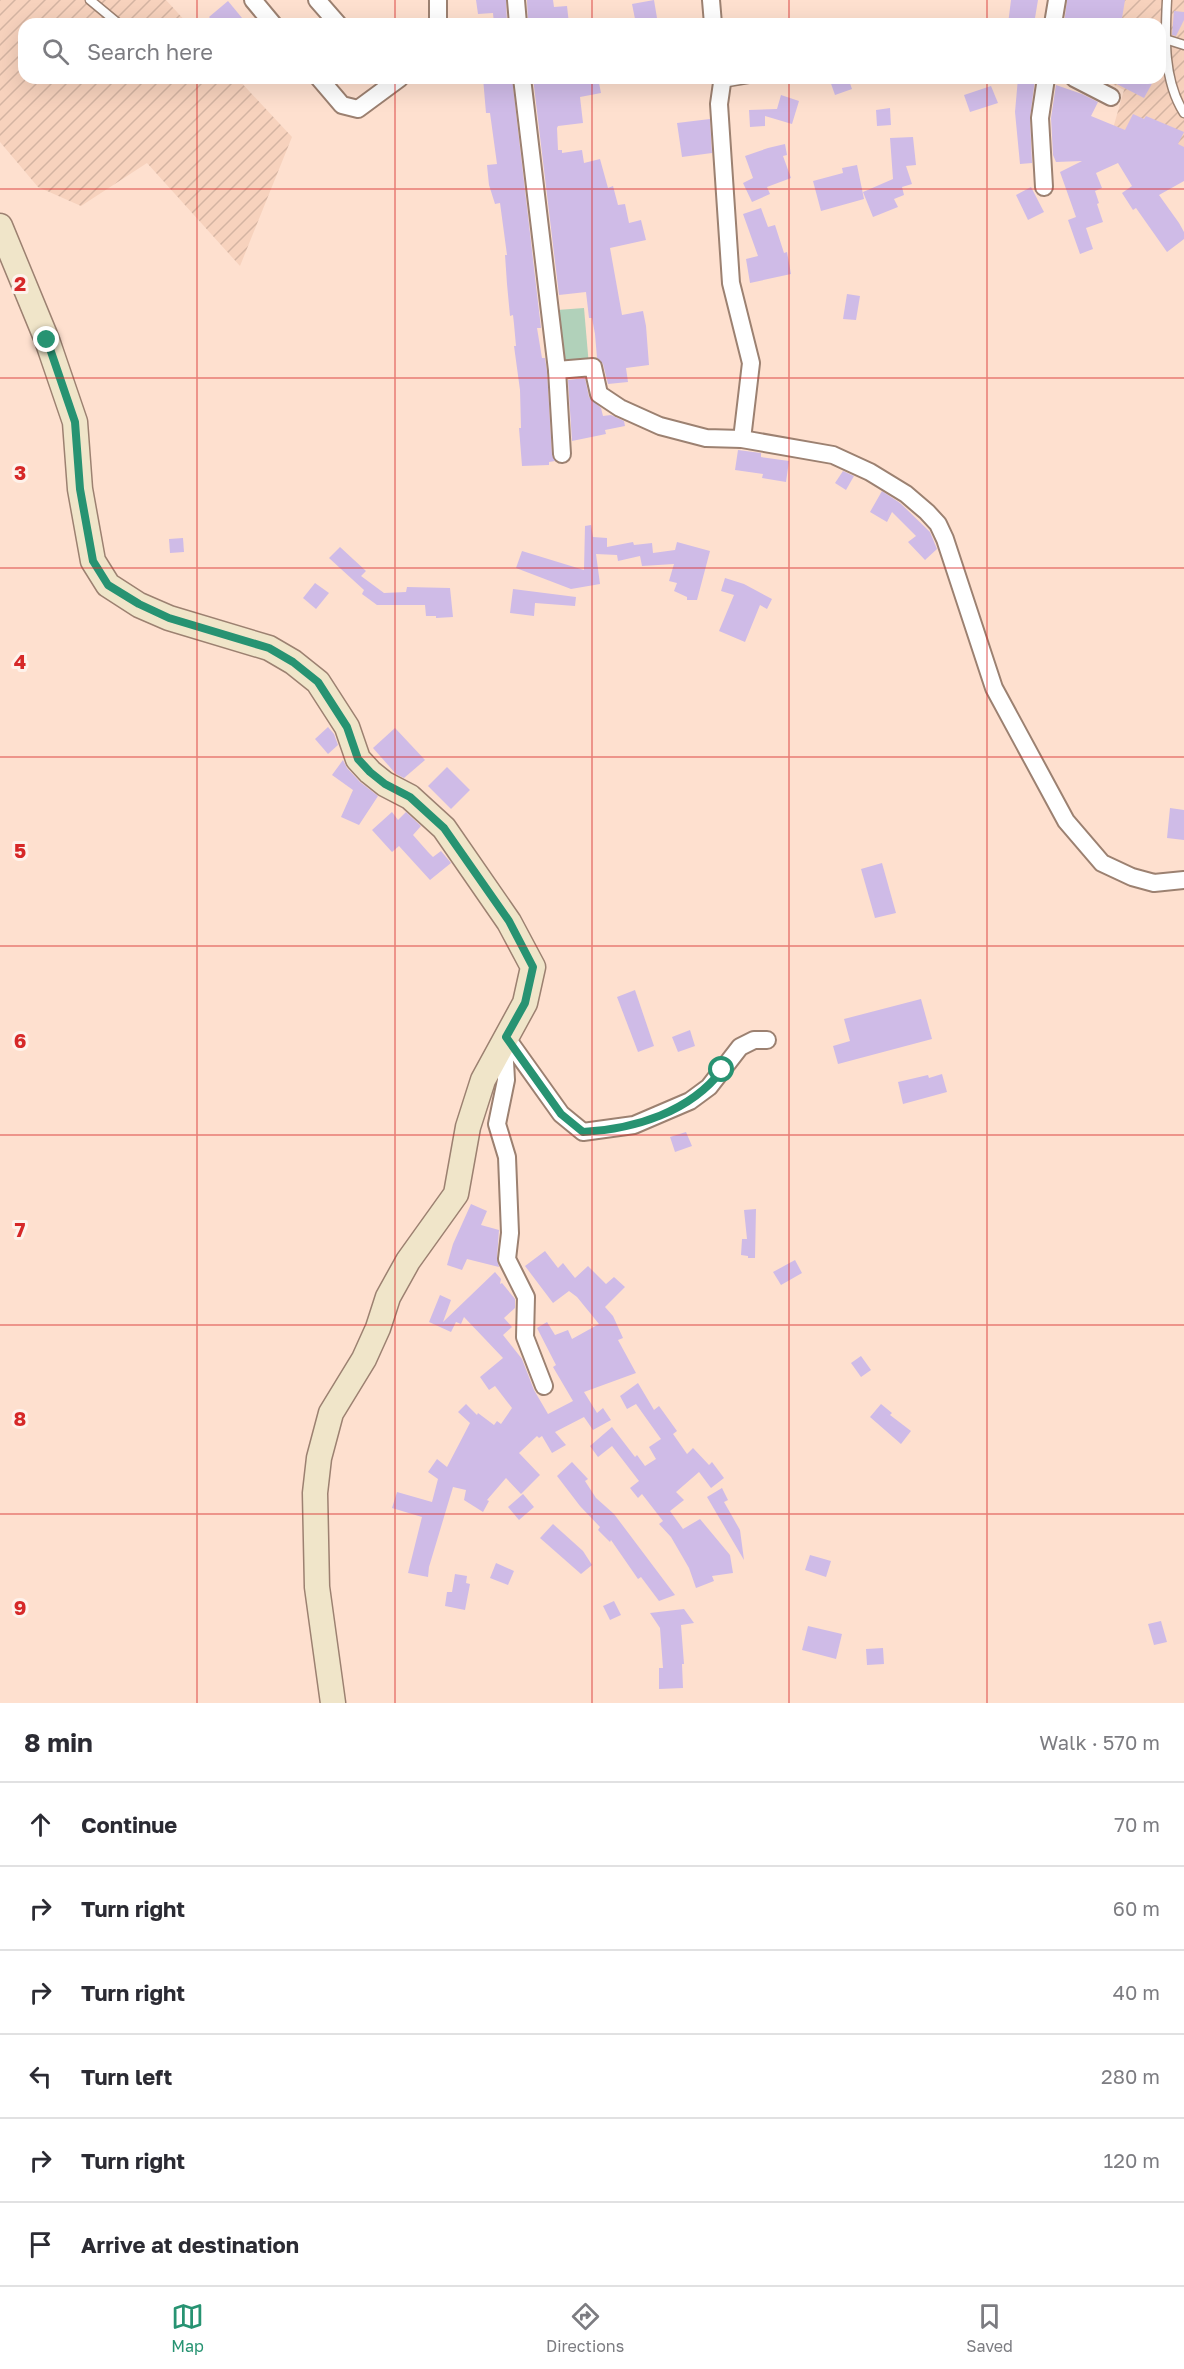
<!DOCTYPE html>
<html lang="en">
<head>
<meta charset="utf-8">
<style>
  body { margin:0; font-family:"Golos Text",sans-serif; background:#f7f7f7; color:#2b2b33 }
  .stop { position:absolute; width:18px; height:18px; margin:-14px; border:4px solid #279372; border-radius:50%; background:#fff }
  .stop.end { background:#279372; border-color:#fff; box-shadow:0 2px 6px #0008 }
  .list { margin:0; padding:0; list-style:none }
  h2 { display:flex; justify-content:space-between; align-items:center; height:78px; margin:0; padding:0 24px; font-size:26px }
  h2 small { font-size:20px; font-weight:400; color:#7c7c81 }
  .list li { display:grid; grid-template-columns:39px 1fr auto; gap:18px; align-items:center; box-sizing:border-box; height:84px; padding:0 24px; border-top:2px solid #e1e1e2 }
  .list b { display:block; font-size:22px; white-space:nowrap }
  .list em { font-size:20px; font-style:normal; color:#7c7c81 }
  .icon { flex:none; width:33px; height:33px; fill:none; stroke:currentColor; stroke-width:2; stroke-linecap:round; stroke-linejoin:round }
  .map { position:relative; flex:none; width:1184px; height:1703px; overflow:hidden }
  .search { position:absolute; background:#fff; box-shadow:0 6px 24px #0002; left:18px; right:18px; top:18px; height:66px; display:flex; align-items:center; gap:15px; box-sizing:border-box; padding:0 21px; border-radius:18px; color:#7c7c81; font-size:22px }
  .sheet { height:582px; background:#fff }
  nav { display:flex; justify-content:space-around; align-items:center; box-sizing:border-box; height:84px; border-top:2px solid #e1e1e2; background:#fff; font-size:16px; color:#7c7c81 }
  nav a { display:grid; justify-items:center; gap:3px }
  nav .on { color:#279372 }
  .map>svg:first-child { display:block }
  .industrial { fill:url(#industrial-furrows) }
  .green { fill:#b1d1ba }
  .building { fill:#cfbbe7 }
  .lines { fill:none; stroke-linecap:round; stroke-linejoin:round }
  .lane-casing { stroke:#9c8171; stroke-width:11 }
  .street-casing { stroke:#9c8171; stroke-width:20 }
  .secondary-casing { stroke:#9c8171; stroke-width:27 }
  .lane { stroke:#fff; stroke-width:8 }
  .street { stroke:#fff; stroke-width:16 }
  .secondary { stroke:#f0e5c9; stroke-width:24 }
  .route { stroke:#279372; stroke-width:8 }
  .grid { fill:none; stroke:#d62828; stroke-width:1.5; stroke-opacity:0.55 }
  .grid-label { font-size:20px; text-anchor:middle; font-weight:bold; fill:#d62828; stroke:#fef2eb; stroke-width:6; stroke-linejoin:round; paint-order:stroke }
</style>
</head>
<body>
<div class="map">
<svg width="1184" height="1703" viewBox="0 0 1184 1703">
  <defs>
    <pattern id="industrial-furrows" width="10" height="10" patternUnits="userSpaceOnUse" patternTransform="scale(1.5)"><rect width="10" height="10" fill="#f7d2bd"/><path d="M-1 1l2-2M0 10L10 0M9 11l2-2" fill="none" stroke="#d4b4a2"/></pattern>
  </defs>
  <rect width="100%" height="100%" fill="#fee0cf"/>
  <g class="industrial">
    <polygon points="0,0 166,0 188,24 24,24 24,78 237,78 292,137 240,266 147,163 81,206 38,187 0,142"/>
    <polygon points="1099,0 1184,0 1184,175 1110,139 1124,90 1101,78 1160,78 1160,24 1095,24"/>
  </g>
  <polygon class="green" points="584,308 589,366 561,368 557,310"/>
  <g class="building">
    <polygon points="476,0 506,0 507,24 494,24 493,13 478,14"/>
    <polygon points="527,0 553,0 554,7 567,6 569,24 528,24"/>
    <polygon points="654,0 658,24 636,24 632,4"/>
    <polygon points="1011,0 1038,0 1034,24 1008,24"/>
    <polygon points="1067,0 1125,0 1121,24 1064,24"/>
    <polygon points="228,1 247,24 215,24 209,17"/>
    <polygon points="1174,11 1184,12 1184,20 1176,36 1172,35"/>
    <polygon points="483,78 512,78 541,328 537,328 542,358 545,358 547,371 552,455 555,461 549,462 549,465 522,466 519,428 521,428 520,390 514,346 516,346 514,324 513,315 510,316 507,284 505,255 507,255 500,203 495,204 489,185 487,165 497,164 490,113 486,113"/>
    <polygon points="533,78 568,78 568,81 598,78 601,93 580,97 583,123 558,126 557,128 558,150 562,150 562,153 582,150 584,163 600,159 608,188 613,186 618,205 625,204 629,223 641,220 646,240 610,248 622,315 643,311 646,326 649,365 626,368 628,382 608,384 603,364 597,358 595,334 592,318 589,318 586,292 559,295"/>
    <polygon points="829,78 848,78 852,89 835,95"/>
    <polygon points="1018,78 1035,79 1030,118 1032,163 1020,164 1015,112"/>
    <polygon points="1105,78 1155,78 1144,98"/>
    <polygon points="1056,85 1082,94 1098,102 1091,116 1125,130 1133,114 1144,119 1146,116 1184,132 1178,144 1184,147 1184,181 1159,195 1179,223 1184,232 1184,239 1167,252 1136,208 1133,210 1122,193 1132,186 1118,163 1096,173 1102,188 1095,191 1099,203 1097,204 1103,222 1086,228 1093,249 1080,254 1068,220 1076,217 1060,172 1082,161 1056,162 1053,155 1051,118"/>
    <polygon points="991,86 998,103 970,112 964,95"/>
    <polygon points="781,95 799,101 792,124 765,116 765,126 750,127 749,110 777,109"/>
    <polygon points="890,108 891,125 877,126 876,110"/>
    <polygon points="710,119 712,153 682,157 677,123"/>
    <polygon points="913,137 916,165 906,166 912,184 902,187 904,195 894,199 898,207 873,217 863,192 893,179 890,138"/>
    <polygon points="785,144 787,155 783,156 791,178 767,187 770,194 752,202 743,183 753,178 745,156 768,148"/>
    <polygon points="857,165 864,199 821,211 813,181 843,173 842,168"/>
    <polygon points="1031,187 1044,212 1028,220 1016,195"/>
    <polygon points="761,208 768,227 775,225 784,253 787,252 791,274 750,283 746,259 758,256 743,214"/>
    <polygon points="847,294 860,296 856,320 843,319"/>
    <polygon points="585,378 589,397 601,408 603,416 611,415 624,421 625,426 605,430 606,434 572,441 568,380"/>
    <polygon points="738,450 761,453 761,457 789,461 786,482 762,478 763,474 735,470"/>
    <polygon points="843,471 854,476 846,490 835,483"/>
    <polygon points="882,491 900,503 930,532 937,549 925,560 908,542 916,536 892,512 887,522 870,512"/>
    <polygon points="591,525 593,537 607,538 607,547 633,542 634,545 652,543 653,553 675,550 677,542 710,551 697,600 687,600 687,597 674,591 677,583 669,581 674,564 642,566 640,556 618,561 617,555 596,554 600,584 571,589 516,568 522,551 584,570 585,526"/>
    <polygon points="183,538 184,552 170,553 169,539"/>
    <polygon points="340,547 366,571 361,576 384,593 406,592 407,587 450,588 453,617 436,618 436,616 426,616 425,605 377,605 362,594 364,590 329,558"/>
    <polygon points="725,578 744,584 772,599 767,609 760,605 745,642 719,631 734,595 721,591"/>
    <polygon points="315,583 329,593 316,609 303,598"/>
    <polygon points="513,589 576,597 575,606 535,603 534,616 510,613"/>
    <polygon points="328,727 334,734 338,745 328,754 315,739"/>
    <polygon points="395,728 425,760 404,778 396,774 373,748"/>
    <polygon points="343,760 347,768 360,782 378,796 359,825 341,817 353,790 332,775"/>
    <polygon points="447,767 470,790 451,809 428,786"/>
    <polygon points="1170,808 1184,810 1184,840 1167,838"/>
    <polygon points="392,812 398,820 406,812 421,826 413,835 428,852 433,857 441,851 451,863 430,880 399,846 392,852 372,830"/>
    <polygon points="882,863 896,913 875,918 861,869"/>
    <polygon points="635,990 654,1046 638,1052 617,997"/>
    <polygon points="921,999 932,1039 838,1064 833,1046 850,1041 844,1019"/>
    <polygon points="690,1030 695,1046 678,1052 672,1037"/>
    <polygon points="942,1074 947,1092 903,1104 898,1082 928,1075 929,1078"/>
    <polygon points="686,1132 692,1146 675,1152 670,1137"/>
    <polygon points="471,1204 487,1211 481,1225 499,1230 497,1258 499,1267 467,1259 462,1270 447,1265 453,1244"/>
    <polygon points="756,1209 755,1258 748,1258 748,1256 741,1255 742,1239 747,1239 744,1210"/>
    <polygon points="545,1251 558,1268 563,1263 575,1278 588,1266 606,1284 614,1277 625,1287 605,1307 613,1316 623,1338 618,1340 636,1373 584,1392 597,1413 603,1408 611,1420 593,1430 584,1417 555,1432 566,1445 552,1453 542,1436 539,1438 537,1436 519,1453 540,1475 521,1494 506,1478 487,1500 489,1501 483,1512 464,1500 466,1490 453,1487 429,1567 428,1577 408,1573 422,1517 392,1508 397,1492 432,1502 438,1479 428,1472 437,1459 447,1467 470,1423 458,1412 466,1404 477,1415 478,1413 494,1425 497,1421 501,1424 512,1408 495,1386 489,1390 480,1377 503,1358 464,1317 461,1324 456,1322 451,1332 429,1322 440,1295 451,1300 443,1322 495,1272 501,1279 500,1284 502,1283 515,1299 515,1308 504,1318 512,1327 503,1335 522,1359 534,1390 548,1414 573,1401 553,1367 556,1365 537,1328 547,1322 555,1335 568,1330 572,1339 599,1324 577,1297 569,1291 553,1303 525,1266"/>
    <polygon points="795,1260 802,1273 781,1285 773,1272"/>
    <polygon points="861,1356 871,1370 861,1377 851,1363"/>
    <polygon points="638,1383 654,1410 659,1406 677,1431 673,1434 687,1454 693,1448 709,1465 712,1462 724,1478 711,1488 699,1472 676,1492 684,1500 670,1511 683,1529 700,1519 730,1555 733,1573 712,1576 714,1581 696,1588 689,1568 671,1537 659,1524 663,1521 642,1494 638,1498 630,1488 639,1481 612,1446 598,1457 590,1446 612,1427 635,1457 637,1455 645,1466 656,1459 649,1447 661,1439 636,1404 627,1409 620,1396"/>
    <polygon points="881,1404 892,1413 890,1415 911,1431 901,1444 870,1417"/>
    <polygon points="572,1462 588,1479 585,1481 596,1498 614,1514 675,1595 659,1601 641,1577 638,1579 611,1540 610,1542 598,1530 600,1527 580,1506 557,1476"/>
    <polygon points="722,1488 728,1500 724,1502 740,1530 744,1560 707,1497"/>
    <polygon points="523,1494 534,1507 519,1520 508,1507"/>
    <polygon points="553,1524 583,1551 592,1565 581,1574 540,1538"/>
    <polygon points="810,1555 831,1561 826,1577 805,1570"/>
    <polygon points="496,1563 514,1571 508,1585 490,1578"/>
    <polygon points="455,1574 467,1576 466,1583 470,1584 465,1610 445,1606 447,1592 452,1592"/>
    <polygon points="614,1601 621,1615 610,1620 603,1606"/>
    <polygon points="684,1609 694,1623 681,1625 684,1664 682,1664 683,1688 659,1689 659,1668 663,1668 660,1628 650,1613"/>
    <polygon points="1161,1621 1167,1642 1154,1645 1148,1624"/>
    <polygon points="808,1626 842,1634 836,1659 802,1650"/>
    <polygon points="883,1648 884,1664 867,1665 866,1649"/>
  </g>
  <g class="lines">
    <g class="lane-casing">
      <g id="lane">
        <polyline points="90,0 119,24"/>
        <path d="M1167,0C1165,37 1163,80 1184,113"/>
        <polyline points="1165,39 1184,45"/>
        <polyline points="722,83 752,78"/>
      </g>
    </g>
    <g class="street-casing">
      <g id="street">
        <polyline points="253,0 273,24"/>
        <polyline points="317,0 338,24"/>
        <polyline points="438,0 438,24"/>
        <polyline points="516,0 518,24"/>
        <polyline points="711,0 713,24"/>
        <polyline points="1053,24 1057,0"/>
        <polyline points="319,78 342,105 358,109 400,78"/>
        <polyline points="522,78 557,370 593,367 599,394 620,408 660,426 706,438 742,439 833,455 870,472 906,494 927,512 938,524 945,539 994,688 1066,821 1102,863 1132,877 1154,883 1184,880"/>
        <polyline points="721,78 722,83 719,104 731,283 751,363 742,439"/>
        <polyline points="1074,78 1111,97"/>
        <polyline points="1044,187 1040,118 1046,78"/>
        <polyline points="557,370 562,454"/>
        <polyline points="506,1037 561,1114 583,1132 634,1125 690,1101 709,1087 740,1047 754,1040 767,1040"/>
        <polyline points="504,1043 506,1080 497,1124 507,1157 510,1233 507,1259 526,1297 525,1337 544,1386"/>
      </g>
    </g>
    <g class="secondary-casing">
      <polyline id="secondary" points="0,226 47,340 75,422 80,489 93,561 108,585 139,605 169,618 269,648 293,662 318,682 347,727 358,759 370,772 385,784 410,797 444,828 509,922 533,967 525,1003 483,1080 468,1127 456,1194 408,1261 388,1297 378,1328 364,1359 331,1413 319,1458 315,1493 317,1587 333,1703"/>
    </g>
    <use href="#lane" class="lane"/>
    <use href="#street" class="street"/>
    <use href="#secondary" class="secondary"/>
  </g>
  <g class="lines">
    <path class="route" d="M47,340L75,422L80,489L93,561L108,585L139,604L169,618L269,648L293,662L318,682L347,727L358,759L370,772L385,784L410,797L444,828L509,921L533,967L525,1003L506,1037L561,1114L583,1132C635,1129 690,1112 722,1070"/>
  </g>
  <path class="grid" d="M197,0V24M395,0V24M592,0V24M789,0V24M987,0V24M197,78V1703M395,78V1703M592,78V1703M789,78V1703M987,78V1703M0,189H1184M0,378H1184M0,568H1184M0,757H1184M0,946H1184M0,1135H1184M0,1325H1184M0,1514H1184"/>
  <g class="grid-label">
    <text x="20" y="291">2</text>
    <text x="20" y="480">3</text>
    <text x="20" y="669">4</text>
    <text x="20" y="858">5</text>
    <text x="20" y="1048">6</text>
    <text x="20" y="1237">7</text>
    <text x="20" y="1426">8</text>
    <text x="20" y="1615">9</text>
  </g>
</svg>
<div class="stop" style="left:722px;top:1070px"></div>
<div class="stop end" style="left:47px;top:340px"></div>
<div class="search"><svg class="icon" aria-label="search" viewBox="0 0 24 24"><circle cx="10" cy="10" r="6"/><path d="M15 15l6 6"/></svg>Search here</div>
</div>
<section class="sheet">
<h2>8 min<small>Walk · 570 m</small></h2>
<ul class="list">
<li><svg class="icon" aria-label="ahead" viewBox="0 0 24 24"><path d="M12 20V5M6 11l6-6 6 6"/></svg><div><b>Continue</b></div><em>70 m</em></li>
<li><svg class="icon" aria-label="right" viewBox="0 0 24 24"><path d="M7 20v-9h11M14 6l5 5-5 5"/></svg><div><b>Turn right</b></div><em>60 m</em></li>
<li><svg class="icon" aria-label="right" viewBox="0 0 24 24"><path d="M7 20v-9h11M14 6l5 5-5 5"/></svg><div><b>Turn right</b></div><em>40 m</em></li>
<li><svg class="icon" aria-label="left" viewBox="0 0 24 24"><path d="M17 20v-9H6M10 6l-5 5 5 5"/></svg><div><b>Turn left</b></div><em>280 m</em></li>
<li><svg class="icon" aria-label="right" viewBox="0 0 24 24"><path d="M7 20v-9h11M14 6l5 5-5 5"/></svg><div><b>Turn right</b></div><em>120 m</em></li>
<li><svg class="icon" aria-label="arrive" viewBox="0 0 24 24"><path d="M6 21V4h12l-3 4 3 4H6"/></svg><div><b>Arrive at destination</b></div></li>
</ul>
</section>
<nav>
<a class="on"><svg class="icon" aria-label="map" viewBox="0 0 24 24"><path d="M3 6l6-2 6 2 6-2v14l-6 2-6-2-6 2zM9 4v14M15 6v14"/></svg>Map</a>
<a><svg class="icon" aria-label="directions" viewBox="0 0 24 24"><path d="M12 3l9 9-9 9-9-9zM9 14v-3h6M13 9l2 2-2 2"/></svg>Directions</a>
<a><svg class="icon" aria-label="saved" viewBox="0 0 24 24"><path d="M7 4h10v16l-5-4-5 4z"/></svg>Saved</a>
</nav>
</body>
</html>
